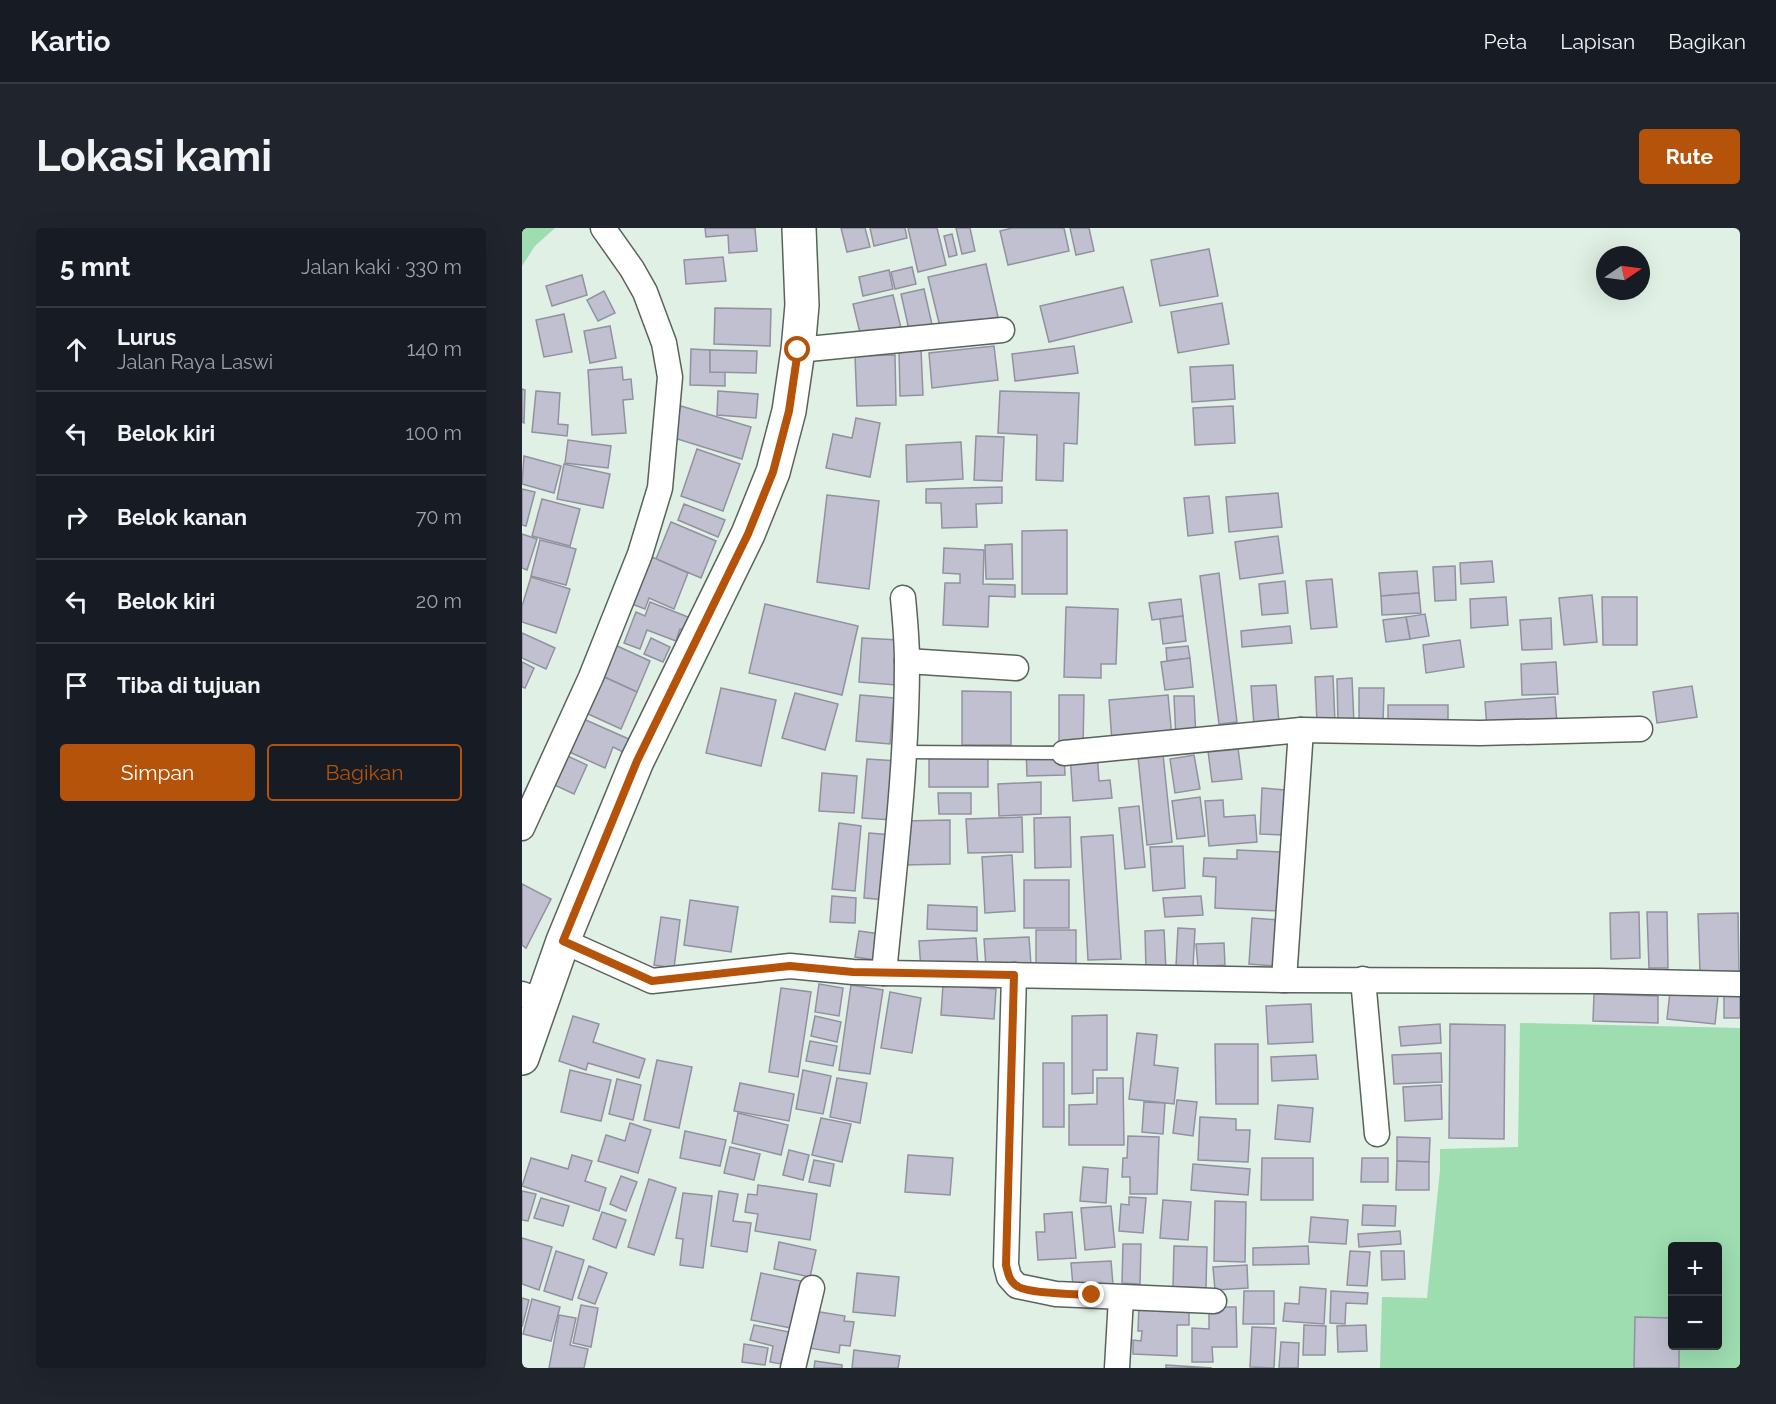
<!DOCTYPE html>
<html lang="id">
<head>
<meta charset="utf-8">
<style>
  body { margin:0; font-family:Raleway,sans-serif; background:#20242c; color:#f1f3f6 }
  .controls { position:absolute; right:18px; bottom:18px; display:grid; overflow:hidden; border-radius:6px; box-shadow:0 6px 24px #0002 }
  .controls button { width:54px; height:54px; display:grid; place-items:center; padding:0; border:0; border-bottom:2px solid #363941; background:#171b24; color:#f1f3f6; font:30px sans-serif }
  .compass { position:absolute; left:1074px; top:18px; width:54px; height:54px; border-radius:50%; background:#171b24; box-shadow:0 6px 24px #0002; rotate:77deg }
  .stop { position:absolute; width:18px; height:18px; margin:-14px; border:4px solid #b45309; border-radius:50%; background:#fff }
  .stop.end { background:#b45309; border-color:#fff; box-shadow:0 2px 6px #0008 }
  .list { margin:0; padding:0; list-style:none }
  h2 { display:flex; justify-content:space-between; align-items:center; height:78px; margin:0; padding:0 24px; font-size:26px }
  h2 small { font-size:20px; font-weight:400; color:#9ea1a6 }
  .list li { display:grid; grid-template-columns:39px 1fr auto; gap:18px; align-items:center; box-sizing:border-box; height:84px; padding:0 24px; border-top:2px solid #363941 }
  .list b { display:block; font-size:22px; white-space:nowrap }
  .list p { margin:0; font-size:20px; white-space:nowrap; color:#9ea1a6 }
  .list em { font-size:20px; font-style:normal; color:#9ea1a6 }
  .actions { display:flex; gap:12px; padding:18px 24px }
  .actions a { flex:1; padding:14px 0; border:2px solid #b45309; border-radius:6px; text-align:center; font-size:21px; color:#b45309 }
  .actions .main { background:#b45309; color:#fff }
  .icon { flex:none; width:33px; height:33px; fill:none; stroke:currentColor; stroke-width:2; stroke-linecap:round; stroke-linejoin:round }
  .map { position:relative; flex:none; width:1218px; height:1140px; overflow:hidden; border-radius:6px }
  header { display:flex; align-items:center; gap:36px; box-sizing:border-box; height:84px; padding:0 30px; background:#171b24; border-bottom:2px solid #363941 }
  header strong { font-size:28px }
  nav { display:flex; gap:33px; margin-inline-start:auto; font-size:21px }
  .intro { display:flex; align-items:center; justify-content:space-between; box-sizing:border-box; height:144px; padding:0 36px }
  h1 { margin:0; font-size:42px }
  .button { padding:15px 27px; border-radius:6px; background:#b45309; color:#fff; font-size:21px; font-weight:700 }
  main { display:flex; gap:36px; padding:0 36px }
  aside { flex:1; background:#171b24; border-radius:6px; box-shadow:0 6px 24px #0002 }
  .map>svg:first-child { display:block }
  .green { fill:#9dddb0; fill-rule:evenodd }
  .building { fill:#c0c0d0; stroke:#9191a0; stroke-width:1.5 }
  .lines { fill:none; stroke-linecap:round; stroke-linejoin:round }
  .lane-casing { stroke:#58645b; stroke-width:15 }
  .street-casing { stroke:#58645b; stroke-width:27 }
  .primary-casing { stroke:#58645b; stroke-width:36 }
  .lane { stroke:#fff; stroke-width:12 }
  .street { stroke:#fff; stroke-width:24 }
  .primary { stroke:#fff; stroke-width:33 }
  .route { stroke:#b45309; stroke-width:8 }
</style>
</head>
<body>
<header>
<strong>Kartio</strong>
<nav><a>Peta</a><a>Lapisan</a><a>Bagikan</a></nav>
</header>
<div class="intro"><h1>Lokasi kami</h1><a class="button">Rute</a></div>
<main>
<aside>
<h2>5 mnt<small>Jalan kaki · 330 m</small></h2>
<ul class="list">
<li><svg class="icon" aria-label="ahead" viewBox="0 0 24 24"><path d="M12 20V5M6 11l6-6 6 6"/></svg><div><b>Lurus</b><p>Jalan Raya Laswi</p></div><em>140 m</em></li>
<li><svg class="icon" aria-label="left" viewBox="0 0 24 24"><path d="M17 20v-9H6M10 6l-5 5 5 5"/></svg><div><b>Belok kiri</b></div><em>100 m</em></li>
<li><svg class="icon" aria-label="right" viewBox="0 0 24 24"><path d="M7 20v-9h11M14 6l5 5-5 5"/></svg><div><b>Belok kanan</b></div><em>70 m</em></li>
<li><svg class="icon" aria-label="left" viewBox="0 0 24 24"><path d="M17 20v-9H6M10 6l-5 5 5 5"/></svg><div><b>Belok kiri</b></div><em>20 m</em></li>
<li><svg class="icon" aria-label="arrive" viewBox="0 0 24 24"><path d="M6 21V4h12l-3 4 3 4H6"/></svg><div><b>Tiba di tujuan</b></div></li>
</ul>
<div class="actions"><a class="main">Simpan</a><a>Bagikan</a></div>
</aside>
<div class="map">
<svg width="1218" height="1140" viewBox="0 0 1218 1140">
  <rect width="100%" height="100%" fill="#e1f0e5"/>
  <g class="green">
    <polygon points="0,0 33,0 13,18 0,38"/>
    <path d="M998,795L1218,800V1140H858L860,1069L905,1070L918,942V921L996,919ZM1150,1018H1196V1118H1150Z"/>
  </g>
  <g class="building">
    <polygon points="183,0 233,0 235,23 207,25 206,7 184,9"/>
    <polygon points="319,0 343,0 348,19 325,24"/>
    <polygon points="348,0 383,0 385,10 352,18"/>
    <polygon points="386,0 415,0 424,37 396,44"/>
    <polygon points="434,0 448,0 453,23 440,26"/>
    <polygon points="490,0 542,0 547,23 486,37 478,3"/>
    <polygon points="548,0 567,0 572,23 554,27"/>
    <polygon points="430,6 435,27 427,29 422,8"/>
    <polygon points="687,21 696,68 638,78 629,32"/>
    <polygon points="201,29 204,53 164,56 162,32"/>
    <polygon points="464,36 476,89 419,103 406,49"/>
    <polygon points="390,39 394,56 373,61 369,44"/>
    <polygon points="367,42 371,61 341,68 337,49"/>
    <polygon points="60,47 65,67 30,78 24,58"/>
    <polygon points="601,59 610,94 527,114 518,78"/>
    <polygon points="402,61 411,101 388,106 379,66"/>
    <polygon points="82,63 93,85 76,93 65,72"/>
    <polygon points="371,67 380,104 340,113 331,76"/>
    <polygon points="700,75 707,116 656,125 649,84"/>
    <polygon points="193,80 249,81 248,118 192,116"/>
    <polygon points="42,86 50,124 22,129 14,92"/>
    <polygon points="88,98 94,130 68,135 62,103"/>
    <polygon points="472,118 476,152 410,160 407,125"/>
    <polygon points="552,118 556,145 493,153 490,126"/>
    <polygon points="169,121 188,122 188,144 203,144 203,158 168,157"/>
    <polygon points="399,121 401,167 378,168 377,122"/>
    <polygon points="188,122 235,123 234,145 188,144"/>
    <polygon points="373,127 374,177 335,178 333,128"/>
    <polygon points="711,137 713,171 670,174 668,139"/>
    <polygon points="100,139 101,152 109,151 111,171 101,172 104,205 70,207 66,142"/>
    <polygon points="0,161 3,162 2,195 0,194"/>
    <polygon points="14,163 38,165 36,196 46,197 45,208 10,204"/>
    <polygon points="196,163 236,166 234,190 195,187"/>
    <polygon points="478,163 557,165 555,216 542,215 541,253 514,252 515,207 476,205"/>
    <polygon points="159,178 229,199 220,231 149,209"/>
    <polygon points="711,178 713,215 673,217 671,180"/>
    <polygon points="334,190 358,195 348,249 304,240 311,206 330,210"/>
    <polygon points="454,208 482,209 480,253 452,252"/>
    <polygon points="46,212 89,218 86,240 43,235"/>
    <polygon points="439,214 441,251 385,254 384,217"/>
    <polygon points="175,221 218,236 201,283 159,268"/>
    <polygon points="2,228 39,238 32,265 0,256"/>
    <polygon points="42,236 88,246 81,280 35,271"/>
    <polygon points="480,259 480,275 454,276 455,299 420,300 419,275 404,275 404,261"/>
    <polygon points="0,261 13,264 4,298 0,297"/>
    <polygon points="756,265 760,299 707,304 704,269"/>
    <polygon points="305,267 357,273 347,361 295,354"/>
    <polygon points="687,268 691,305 666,308 662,270"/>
    <polygon points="20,271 58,281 48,318 10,308"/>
    <polygon points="162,276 203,292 196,309 156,292"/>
    <polygon points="149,294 194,313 179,350 134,331"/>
    <polygon points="545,302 545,366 500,366 500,303"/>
    <polygon points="0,306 15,311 5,342 0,340"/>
    <polygon points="756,308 761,345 718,351 713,314"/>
    <polygon points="18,312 54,321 44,357 9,348"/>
    <polygon points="490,316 491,351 464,351 463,317"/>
    <polygon points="422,320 462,322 461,356 493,357 493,369 467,368 466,399 421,397 423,355 438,355 438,346 421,345"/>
    <polygon points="130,329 166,345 152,381 127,370 123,381 110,376"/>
    <polygon points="970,333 972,354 939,356 938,335"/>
    <polygon points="933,338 934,372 913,373 911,339"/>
    <polygon points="895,343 897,365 859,368 857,345"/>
    <polygon points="697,345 715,494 697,496 678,348"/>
    <polygon points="9,349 48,361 34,405 0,394 0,378"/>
    <polygon points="810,351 815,399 789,401 784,353"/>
    <polygon points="763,353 766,385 740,387 737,356"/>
    <polygon points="897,365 899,385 860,387 859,368"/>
    <polygon points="1070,367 1075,414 1042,417 1037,370"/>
    <polygon points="984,369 986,397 949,400 948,371"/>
    <polygon points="1080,369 1115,369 1115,417 1081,417"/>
    <polygon points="659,371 661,388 630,392 627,375"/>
    <polygon points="128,374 176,393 171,406 158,401 154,413 125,402 118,421 102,415 114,384 123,388"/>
    <polygon points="243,376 336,398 320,467 227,445"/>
    <polygon points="544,379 596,381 594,436 579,436 579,450 542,449"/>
    <polygon points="903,386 907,408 888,411 884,389"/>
    <polygon points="661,388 664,413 641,416 638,391"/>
    <polygon points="884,389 888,411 864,414 861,392"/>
    <polygon points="1029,390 1030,421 1000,422 998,392"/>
    <polygon points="768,398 770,415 720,419 719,403"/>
    <polygon points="0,405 33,420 24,441 0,430"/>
    <polygon points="129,410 148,419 141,434 122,426"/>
    <polygon points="340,410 377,412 374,457 337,454"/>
    <polygon points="938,412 942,439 904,445 901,417"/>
    <polygon points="93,417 128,433 115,464 80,448"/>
    <polygon points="666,418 668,430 645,433 644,420"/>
    <polygon points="668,430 671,459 643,462 639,434"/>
    <polygon points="0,434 12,440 3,460 0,459"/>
    <polygon points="1034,434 1036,466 1000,467 999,436"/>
    <polygon points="80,448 115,464 99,501 64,485"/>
    <polygon points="811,448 813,494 795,495 793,449"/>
    <polygon points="830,450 832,496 816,496 815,451"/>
    <polygon points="754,457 757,495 732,497 729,458"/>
    <polygon points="1170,458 1175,489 1135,495 1131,464"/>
    <polygon points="199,460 254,472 239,538 184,525"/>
    <polygon points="837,460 862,460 861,497 837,497"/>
    <polygon points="440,463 489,464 489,517 440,517"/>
    <polygon points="273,465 316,476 303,522 260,510"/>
    <polygon points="338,467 372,470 368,516 334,513"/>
    <polygon points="537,467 562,467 561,520 537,519"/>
    <polygon points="646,467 650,509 590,514 587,472"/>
    <polygon points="652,468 672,468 674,511 654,512"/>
    <polygon points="1033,469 1035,496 965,501 963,474"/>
    <rect x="866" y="477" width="60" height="15"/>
    <polygon points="57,489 109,512 103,525 91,519 83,540 43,522"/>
    <polygon points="531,518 531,526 542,526 543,547 505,548 504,519"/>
    <polygon points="716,520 720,551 690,554 686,523"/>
    <polygon points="575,523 577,553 588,552 590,570 551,573 548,525"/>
    <polygon points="39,525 65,537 52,566 26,554"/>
    <polygon points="641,526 650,614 625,617 616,529"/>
    <rect x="407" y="527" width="59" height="32"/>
    <polygon points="672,527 678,561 653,565 648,531"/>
    <polygon points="345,531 376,533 371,592 340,590"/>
    <polygon points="300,545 335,548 332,585 297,583"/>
    <polygon points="519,554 519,586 477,588 476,556"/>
    <polygon points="740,560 764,562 763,607 738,606"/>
    <polygon points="416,565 449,565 449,586 417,586"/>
    <polygon points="678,569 683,608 655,611 650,573"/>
    <polygon points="701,572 702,589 733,587 735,614 687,618 683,573"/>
    <polygon points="617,578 623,639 603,641 597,580"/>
    <polygon points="500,589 501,624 446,625 444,591"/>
    <polygon points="548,589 549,639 513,640 512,590"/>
    <polygon points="428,592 428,636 382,637 381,593"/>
    <polygon points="317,595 339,598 333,663 310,661"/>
    <polygon points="347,605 370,607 365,672 342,670"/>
    <polygon points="591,607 599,731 566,732 559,609"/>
    <polygon points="661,618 663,660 631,663 628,619"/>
    <polygon points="715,622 759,624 757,683 693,680 694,649 681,648 682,630 715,631"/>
    <polygon points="490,627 493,683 463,685 460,629"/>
    <rect x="502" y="652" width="45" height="48"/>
    <polygon points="0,656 29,671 4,720 0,717"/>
    <polygon points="310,668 334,670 333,695 308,694"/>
    <polygon points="679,668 681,687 643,689 641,670"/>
    <polygon points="168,672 216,679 209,724 162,717"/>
    <polygon points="406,677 455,679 455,703 405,701"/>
    <polygon points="1117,684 1118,730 1089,731 1088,685"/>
    <polygon points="1125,684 1145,684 1146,740 1127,740"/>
    <polygon points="1216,685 1217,743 1178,744 1176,686"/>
    <polygon points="139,689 158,692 152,740 132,737"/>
    <polygon points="730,690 757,692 754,738 727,736"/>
    <polygon points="656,700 673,701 671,739 654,738"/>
    <polygon points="514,702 554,702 554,737 514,736"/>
    <polygon points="642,702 644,742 624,743 623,703"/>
    <polygon points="337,703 358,706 354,732 333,729"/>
    <polygon points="507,709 509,737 464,739 462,711"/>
    <polygon points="454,710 456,739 399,742 397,713"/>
    <polygon points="702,715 703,737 676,739 674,716"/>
    <polygon points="297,756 321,760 317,788 293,784"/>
    <polygon points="329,757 361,762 348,846 317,842"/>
    <polygon points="421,757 474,761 472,791 419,787"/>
    <polygon points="259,760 289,764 276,849 247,844"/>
    <polygon points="368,764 399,770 390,825 359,820"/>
    <polygon points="1148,764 1196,768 1193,796 1145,791"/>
    <polygon points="1072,766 1136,768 1136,795 1071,793"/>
    <polygon points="1218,766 1218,790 1202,790 1202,767"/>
    <polygon points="789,776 791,814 746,816 744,778"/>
    <polygon points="585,787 585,842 571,842 571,865 550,866 550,788"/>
    <polygon points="51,788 77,796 71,814 123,831 117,850 66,835 64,842 37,833"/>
    <polygon points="293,788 319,794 315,814 289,808"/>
    <polygon points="918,796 919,815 879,818 877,799"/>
    <polygon points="928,796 983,797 982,911 927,910"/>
    <polygon points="615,805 635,807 632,837 656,840 652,876 607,871"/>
    <polygon points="288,813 315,818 311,838 284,833"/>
    <polygon points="693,816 736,816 736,876 694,876"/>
    <polygon points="919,825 920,854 872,856 870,827"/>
    <polygon points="794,827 796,851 750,853 749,829"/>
    <polygon points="135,832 170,839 157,900 122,892"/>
    <rect x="521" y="835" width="21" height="64"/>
    <polygon points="48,842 89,852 79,893 39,884"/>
    <polygon points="281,842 309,848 301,886 274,881"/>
    <polygon points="315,850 345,855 338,895 308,889"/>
    <polygon points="575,850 601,850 602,917 547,917 547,877 575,876"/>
    <polygon points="95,851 119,857 111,892 87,886"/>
    <polygon points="218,855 272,866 267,893 212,883"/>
    <polygon points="919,857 920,891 883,893 881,859"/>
    <polygon points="655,872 675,874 671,908 651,905"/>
    <polygon points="622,874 643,875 641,906 620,904"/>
    <polygon points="756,877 791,880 788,914 753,911"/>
    <polygon points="216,885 266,897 259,927 210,915"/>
    <polygon points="678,889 714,891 714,902 728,902 726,934 676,932"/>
    <polygon points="299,890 329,896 320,934 290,927"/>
    <polygon points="108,895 129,902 116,945 76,933 84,907 103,913"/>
    <polygon points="163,903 204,912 198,938 158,930"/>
    <polygon points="606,908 637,909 635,966 608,966 608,949 600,949 601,930 605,930"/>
    <polygon points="875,909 908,910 907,934 875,933"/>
    <polygon points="208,919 238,926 232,952 202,945"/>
    <polygon points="267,922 287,927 281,952 261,947"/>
    <polygon points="50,927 70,933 63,953 84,960 77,983 0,958 9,930 46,941"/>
    <polygon points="386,927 431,930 428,967 383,964"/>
    <polygon points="740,930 791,930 791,972 739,972"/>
    <polygon points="840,930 866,930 866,954 839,954"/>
    <polygon points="292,932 312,936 308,958 287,954"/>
    <polygon points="875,933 907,934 907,962 874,962"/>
    <polygon points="671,936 728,941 726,967 669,962"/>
    <polygon points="561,939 586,941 584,975 558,973"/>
    <polygon points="99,948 115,954 104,983 88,976"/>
    <polygon points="127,951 154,960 132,1027 106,1019"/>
    <polygon points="236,957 295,966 288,1012 233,1003 236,986 223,984 226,966 235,967"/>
    <polygon points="0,963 14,966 6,993 0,992"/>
    <polygon points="197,963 216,966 211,993 229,995 225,1024 189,1018"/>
    <polygon points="161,965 190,968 181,1040 158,1037 161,1011 154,1010"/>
    <polygon points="607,969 624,970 621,1005 597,1003 599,976 607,977"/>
    <polygon points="19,970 47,978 41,998 12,990"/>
    <polygon points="641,972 669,974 666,1012 638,1010"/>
    <polygon points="693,973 724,974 723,1034 692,1033"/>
    <polygon points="841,977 874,978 873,998 840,997"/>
    <polygon points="589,978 593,1019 563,1022 559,980"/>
    <polygon points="80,984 104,992 94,1020 71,1011"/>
    <polygon points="550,984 554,1030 516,1032 514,1004 523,1004 522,986"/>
    <polygon points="789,989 826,992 824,1016 787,1014"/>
    <polygon points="878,1003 879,1016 837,1019 836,1006"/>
    <polygon points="0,1010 30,1019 17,1062 0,1056"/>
    <polygon points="257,1014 294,1022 288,1049 252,1041"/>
    <polygon points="601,1016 619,1016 618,1056 600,1055"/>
    <polygon points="652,1018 685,1019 684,1060 651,1059"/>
    <polygon points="786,1018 787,1036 731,1037 731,1020"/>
    <polygon points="34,1023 62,1032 50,1072 22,1063"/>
    <polygon points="828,1023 848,1024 845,1058 825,1057"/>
    <polygon points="859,1023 882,1023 883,1051 860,1052"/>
    <polygon points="589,1033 591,1056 551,1059 549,1035"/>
    <polygon points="725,1037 726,1060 693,1062 691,1039"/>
    <polygon points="67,1038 85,1045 73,1076 56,1070"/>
    <polygon points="239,1045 279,1053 269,1100 229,1092"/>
    <polygon points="335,1045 377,1049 373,1088 331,1084"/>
    <polygon points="778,1059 804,1061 802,1096 761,1093 763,1075 777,1076"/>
    <polygon points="722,1063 752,1063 752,1096 721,1096"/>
    <polygon points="809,1063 846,1065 845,1076 824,1075 823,1096 808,1095"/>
    <polygon points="0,1070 7,1072 0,1099"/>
    <polygon points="10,1071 38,1079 29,1113 1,1106"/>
    <polygon points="59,1077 76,1080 69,1119 51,1115"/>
    <polygon points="617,1077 667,1079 667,1097 655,1097 655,1128 611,1126 611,1112 619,1113 620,1103 616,1103"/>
    <polygon points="687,1079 714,1079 715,1119 690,1119 691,1134 670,1134 670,1100 687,1101"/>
    <polygon points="292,1083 323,1088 322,1093 332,1094 328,1118 318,1117 317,1125 287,1120"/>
    <polygon points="37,1087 54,1090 48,1117 66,1121 62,1140 27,1140"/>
    <polygon points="1113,1089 1150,1090 1150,1118 1157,1118 1157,1140 1112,1140"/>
    <polygon points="232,1097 267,1104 259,1136 248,1134 251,1118 228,1112"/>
    <polygon points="782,1097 804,1098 803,1127 781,1127"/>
    <polygon points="844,1097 845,1123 816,1124 815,1098"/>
    <polygon points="730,1099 754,1100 752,1140 728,1139"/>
    <polygon points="759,1114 777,1115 776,1140 757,1140"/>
    <polygon points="222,1116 246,1120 243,1137 220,1134"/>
    <polygon points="332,1122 378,1128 376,1140 330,1140"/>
    <polygon points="293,1133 320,1137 320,1140 292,1140"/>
    <polygon points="644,1137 690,1140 644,1140"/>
  </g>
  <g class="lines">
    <g class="lane-casing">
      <polyline id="lane" points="382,524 542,525"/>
    </g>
    <g class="street-casing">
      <g id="street">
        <polyline points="276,122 480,102"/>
        <polyline points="385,433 494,440"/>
        <polyline points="542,525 779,502"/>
        <polyline points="0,600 69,449 118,326 138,260 148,149 142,115 123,64 110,41 81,0"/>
        <polyline points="41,713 130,753 268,738 331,744 362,745 762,752 1078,753 1218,756"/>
        <path d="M362,745C372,642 385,538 385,434C385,413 383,391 381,370"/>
        <polyline points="492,747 484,1037 487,1049 495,1058 534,1066 692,1073"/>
        <polyline points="841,751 855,906"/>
        <polyline points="762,752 779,502 958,505 1118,501"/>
        <polyline points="0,766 21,774"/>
        <polyline points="271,1140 290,1060"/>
        <polyline points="595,1140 599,1070"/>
      </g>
    </g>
    <g class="primary-casing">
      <polyline id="primary" points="0,830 41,713 115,533 226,306 251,244 267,183 276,122 280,77 277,0"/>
    </g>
    <use href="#lane" class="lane"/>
    <use href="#street" class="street"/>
    <use href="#primary" class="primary"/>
  </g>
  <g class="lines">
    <path class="route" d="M276,122L267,183L251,244L226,306L115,533L41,713L130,753L268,738L331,744L492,747L484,1037C486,1045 487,1053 495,1058C507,1066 554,1066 570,1067"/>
  </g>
</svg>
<div class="controls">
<button>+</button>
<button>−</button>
</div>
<svg class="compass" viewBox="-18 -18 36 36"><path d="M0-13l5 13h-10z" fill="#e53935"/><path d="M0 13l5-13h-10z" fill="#9ea1a6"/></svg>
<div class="stop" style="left:276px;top:122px"></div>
<div class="stop end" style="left:570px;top:1067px"></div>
</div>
</main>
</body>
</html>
